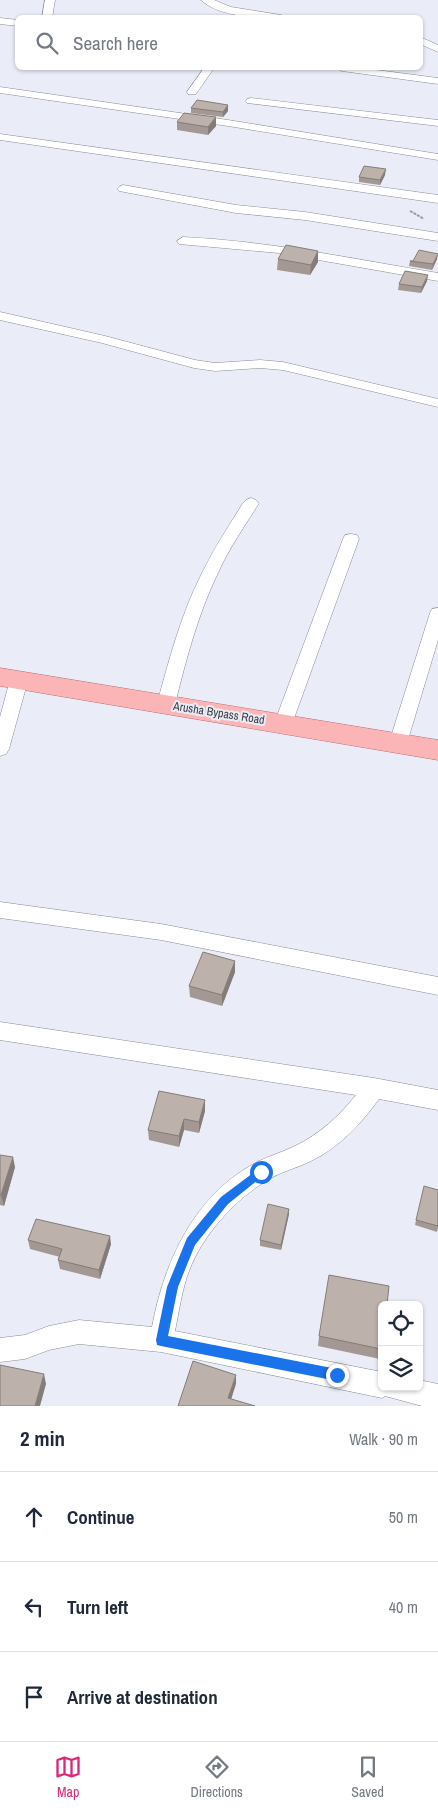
<!DOCTYPE html>
<html lang="en">
<head>
<meta charset="utf-8">
<style>
  body { margin:0; font-family:"Archivo Narrow",sans-serif; background:#f6f6f7; color:#1f2937 }
  .controls { position:absolute; right:15px; bottom:15px; display:grid; overflow:hidden; border-radius:8px; box-shadow:0 1px 4px #0004 }
  .controls button { width:45px; height:45px; display:grid; place-items:center; padding:0; border:0; border-bottom:1px solid #e0e1e3; background:#fff; color:#1f2937; font:25px sans-serif }
  .stop { position:absolute; width:15px; height:15px; margin:-11px; border:4px solid #1a73e8; border-radius:50%; background:#fff }
  .stop.end { background:#1a73e8; border-color:#fff; box-shadow:0 1px 5px #0008 }
  .list { margin:0; padding:0; list-style:none }
  h2 { display:flex; justify-content:space-between; align-items:center; height:65px; margin:0; padding:0 20px; font-size:21px }
  h2 small { font-size:16px; font-weight:400; color:#747a83 }
  .list li { display:grid; grid-template-columns:32px 1fr auto; gap:15px; align-items:center; box-sizing:border-box; height:90px; padding:0 20px; border-top:1px solid #e0e1e3 }
  .list b { display:block; font-size:19px; white-space:nowrap }
  .list em { font-size:16px; font-style:normal; color:#747a83 }
  .icon { flex:none; width:28px; height:28px; fill:none; stroke:currentColor; stroke-width:2; stroke-linecap:round; stroke-linejoin:round }
  .map { position:relative; flex:none; width:438px; height:1406px; overflow:hidden }
  .search { position:absolute; background:#fff; box-shadow:0 1px 4px #0004; left:15px; right:15px; top:15px; height:55px; display:flex; align-items:center; gap:12px; box-sizing:border-box; padding:0 18px; border-radius:8px; color:#747a83; font-size:19px }
  .sheet { height:335px; background:#fff }
  nav { display:flex; justify-content:space-around; align-items:center; box-sizing:border-box; height:70px; border-top:1px solid #e0e1e3; background:#fff; font-size:14px; color:#747a83 }
  nav a { display:grid; justify-items:center; gap:2px }
  nav .on { color:#db2777 }
  .map>svg:first-child { display:block }
  .lines { fill:none; stroke-linecap:round; stroke-linejoin:round }
  .street-casing { stroke:#888a94; stroke-width:1 }
  .primary-casing { stroke:#b86b6d; stroke-width:1 }
  .path { stroke:#9a9ca4; stroke-width:2; stroke-dasharray:3 1; stroke-linecap:butt }
  .street { fill:#fff; fill-rule:evenodd }
  .primary { fill:#fcb5b6; fill-rule:evenodd }
  .wall { fill:#a39893 }
  .shaded-wall { fill:#847c78 }
  .building { fill:#bdb1ab; stroke:#847c78 }
  .route { fill:#1a73e8 }
  .labels { text-anchor:middle; stroke-width:4; stroke-linejoin:round; paint-order:stroke }
  .street-label { font-size:12px; fill:#3c3d41; stroke:#eaedf8 }
</style>
</head>
<body>
<div class="map">
<svg width="438" height="1406" viewBox="0 0 438 1406">
  <rect width="100%" height="100%" fill="#eaedf8"/>
  <g class="lines">
    <g class="street-casing">
      <g id="street">
        <polygon points="45,0 55,0 52,18 42,18"/>
        <path d="M201,0H214L231,7L281,15L286,18C261,18 220,18 201,0Z"/>
        <polygon points="0,18 18,20 18,26 0,24"/>
        <polygon points="420,37 438,45 438,52 420,44"/>
        <polygon points="204,68 214,68 196,94 188,94 187,92"/>
        <polygon points="337,68 361,68 438,78 438,84 342,71"/>
        <polygon points="0,87 228,120 438,154 438,160 228,126 0,93"/>
        <polygon points="251,98 438,120 438,126 247,103 246,101 247,99"/>
        <polygon points="0,134 438,195 438,203 0,140"/>
        <polygon points="123,185 236,205 305,212 438,233 438,241 305,220 236,213 119,191 117,189 119,187"/>
        <path d="M183,237C269,241 353,259 438,273V281L279,253L179,244L177,241Z"/>
        <polygon points="0,312 105,336 195,360 215,363 260,360 283,362 438,399 438,407 283,370 260,368 215,371 194,368 102,343 0,320"/>
        <path d="M251,498L256,500L259,503C245,526 229,548 218,573C198,614 186,660 175,704L172,708L166,710L160,708L157,704C169,660 181,614 202,573C214,548 229,526 243,503L246,500Z"/>
        <polygon points="351,534 357,535 359,539 292,724 289,728 283,730 277,728 274,724 343,539 345,535"/>
        <polygon points="438,608 438,640 407,743 404,748 398,750 392,748 389,743 430,613 432,609"/>
        <polygon points="19,674 25,676 28,680 9,749 6,754 0,756 0,717 10,680 13,676"/>
        <polygon points="0,902 161,924 438,977 438,995 161,940 0,918"/>
        <path d="M0,1022L374,1078L438,1090V1110L379,1099C360,1125 339,1148 309,1162C297,1168 283,1171 271,1178C236,1198 203,1234 189,1271C182,1290 179,1311 175,1331L382,1372V1387H419V1380L438,1384V1406H422L385,1396L382,1398L161,1352L79,1344L49,1350L25,1359L0,1362V1338L25,1335L49,1326L79,1320L152,1327C164,1262 194,1195 257,1162C269,1156 283,1152 295,1146C320,1134 339,1116 356,1095L0,1040Z"/>
      </g>
    </g>
    <g class="primary-casing">
      <polygon id="primary" points="0,668 438,740 438,760 0,686"/>
    </g>
    <polyline class="path" points="410,211 424,219"/>
    <use href="#street" class="street"/>
    <use href="#primary" class="primary"/>
  </g>
  <g class="wall">
    <polygon points="228,105 228,111 223,117 191,113 191,108"/>
    <polygon points="216,117 216,126 208,135 177,130 177,122"/>
    <polygon points="385,175 380,185 359,182 359,177"/>
    <polygon points="318,251 318,262 310,275 277,270 278,259"/>
    <polygon points="437,259 432,270 409,266 410,261"/>
    <polygon points="427,281 421,293 398,290 399,284"/>
    <polygon points="235,961 235,972 222,1006 190,997 189,986"/>
    <polygon points="205,1100 205,1111 199,1133 184,1130 179,1147 149,1140 148,1130"/>
    <polygon points="0,1155 15,1167 4,1206 0,1205"/>
    <polygon points="438,1190 438,1228 437,1232 415,1225 416,1220"/>
    <polygon points="289,1214 281,1250 260,1246 260,1240"/>
    <polygon points="28,1240 111,1244 100,1279 60,1269 58,1260 60,1257 30,1249"/>
    <polygon points="319,1336 382,1345 380,1359 318,1346"/>
  </g>
  <g class="shaded-wall">
    <polygon points="228,105 228,111 223,117 223,112"/>
    <polygon points="216,117 216,126 208,135 208,127"/>
    <polygon points="386,169 385,175 380,185 380,180"/>
    <polygon points="318,251 318,262 310,275 311,265"/>
    <polygon points="438,254 437,259 432,270 433,264"/>
    <polygon points="428,275 427,281 421,293 422,287"/>
    <polygon points="235,961 235,972 222,1006 222,995"/>
    <polygon points="205,1100 205,1111 199,1133 199,1122"/>
    <polygon points="184,1119 184,1130 179,1147 179,1136"/>
    <polygon points="13,1157 15,1167 4,1206 1,1195"/>
    <polygon points="289,1209 289,1214 281,1250 281,1245"/>
    <polygon points="110,1236 111,1244 100,1279 99,1270"/>
    <polygon points="44,1374 46,1384 40,1406 35,1406"/>
    <polygon points="236,1375 236,1384 229,1406 228,1398"/>
  </g>
  <g class="building">
    <polygon points="197,100 228,105 223,112 191,108"/>
    <polygon points="184,113 216,117 208,127 177,122"/>
    <polygon points="364,166 386,169 380,180 359,177"/>
    <polygon points="286,245 318,251 311,265 278,259"/>
    <polygon points="419,250 438,254 433,264 410,261 413,261"/>
    <polygon points="405,271 428,275 422,287 399,284"/>
    <polygon points="203,952 235,961 222,995 189,986"/>
    <polygon points="159,1091 205,1100 199,1122 184,1119 179,1136 148,1130"/>
    <polygon points="0,1155 13,1157 1,1195 0,1195"/>
    <polygon points="424,1186 438,1190 438,1226 416,1220"/>
    <polygon points="268,1204 289,1209 281,1245 260,1240"/>
    <polygon points="36,1219 110,1236 99,1270 58,1260 62,1249 28,1240"/>
    <polygon points="329,1275 389,1286 387,1305 382,1305 381,1349 319,1336"/>
    <polygon points="193,1361 236,1375 228,1398 255,1406 178,1406"/>
    <polygon points="0,1365 44,1374 35,1406 0,1406"/>
  </g>
  <polygon class="route" points="261,1167 266,1172 264,1175 228,1204 195,1245 178,1287 168,1336 337,1369 341,1371 343,1375 341,1379 337,1381 161,1346 157,1345 156,1340 167,1287 187,1238 221,1197"/>
  <g class="labels">
    <g class="street-label">
      <text transform="translate(219 713) rotate(9)" y="4">Arusha Bypass Road</text>
    </g>
  </g>
</svg>
<div class="controls">
<button><svg class="icon" aria-label="locate" viewBox="0 0 24 24"><circle cx="12" cy="12" r="6"/><path d="M12 2v4M12 18v4M2 12h4M18 12h4"/></svg></button>
<button><svg class="icon" aria-label="layers" viewBox="0 0 24 24"><path d="M12 4l9 5-9 5-9-5zM3 14l9 5 9-5"/></svg></button>
</div>
<div class="stop" style="left:261px;top:1172px"></div>
<div class="stop end" style="left:337px;top:1375px"></div>
<div class="search"><svg class="icon" aria-label="search" viewBox="0 0 24 24"><circle cx="10" cy="10" r="6"/><path d="M15 15l6 6"/></svg>Search here</div>
</div>
<section class="sheet">
<h2>2 min<small>Walk · 90 m</small></h2>
<ul class="list">
<li><svg class="icon" aria-label="ahead" viewBox="0 0 24 24"><path d="M12 20V5M6 11l6-6 6 6"/></svg><div><b>Continue</b></div><em>50 m</em></li>
<li><svg class="icon" aria-label="left" viewBox="0 0 24 24"><path d="M17 20v-9H6M10 6l-5 5 5 5"/></svg><div><b>Turn left</b></div><em>40 m</em></li>
<li><svg class="icon" aria-label="arrive" viewBox="0 0 24 24"><path d="M6 21V4h12l-3 4 3 4H6"/></svg><div><b>Arrive at destination</b></div></li>
</ul>
</section>
<nav>
<a class="on"><svg class="icon" aria-label="map" viewBox="0 0 24 24"><path d="M3 6l6-2 6 2 6-2v14l-6 2-6-2-6 2zM9 4v14M15 6v14"/></svg>Map</a>
<a><svg class="icon" aria-label="directions" viewBox="0 0 24 24"><path d="M12 3l9 9-9 9-9-9zM9 14v-3h6M13 9l2 2-2 2"/></svg>Directions</a>
<a><svg class="icon" aria-label="saved" viewBox="0 0 24 24"><path d="M7 4h10v16l-5-4-5 4z"/></svg>Saved</a>
</nav>
</body>
</html>
